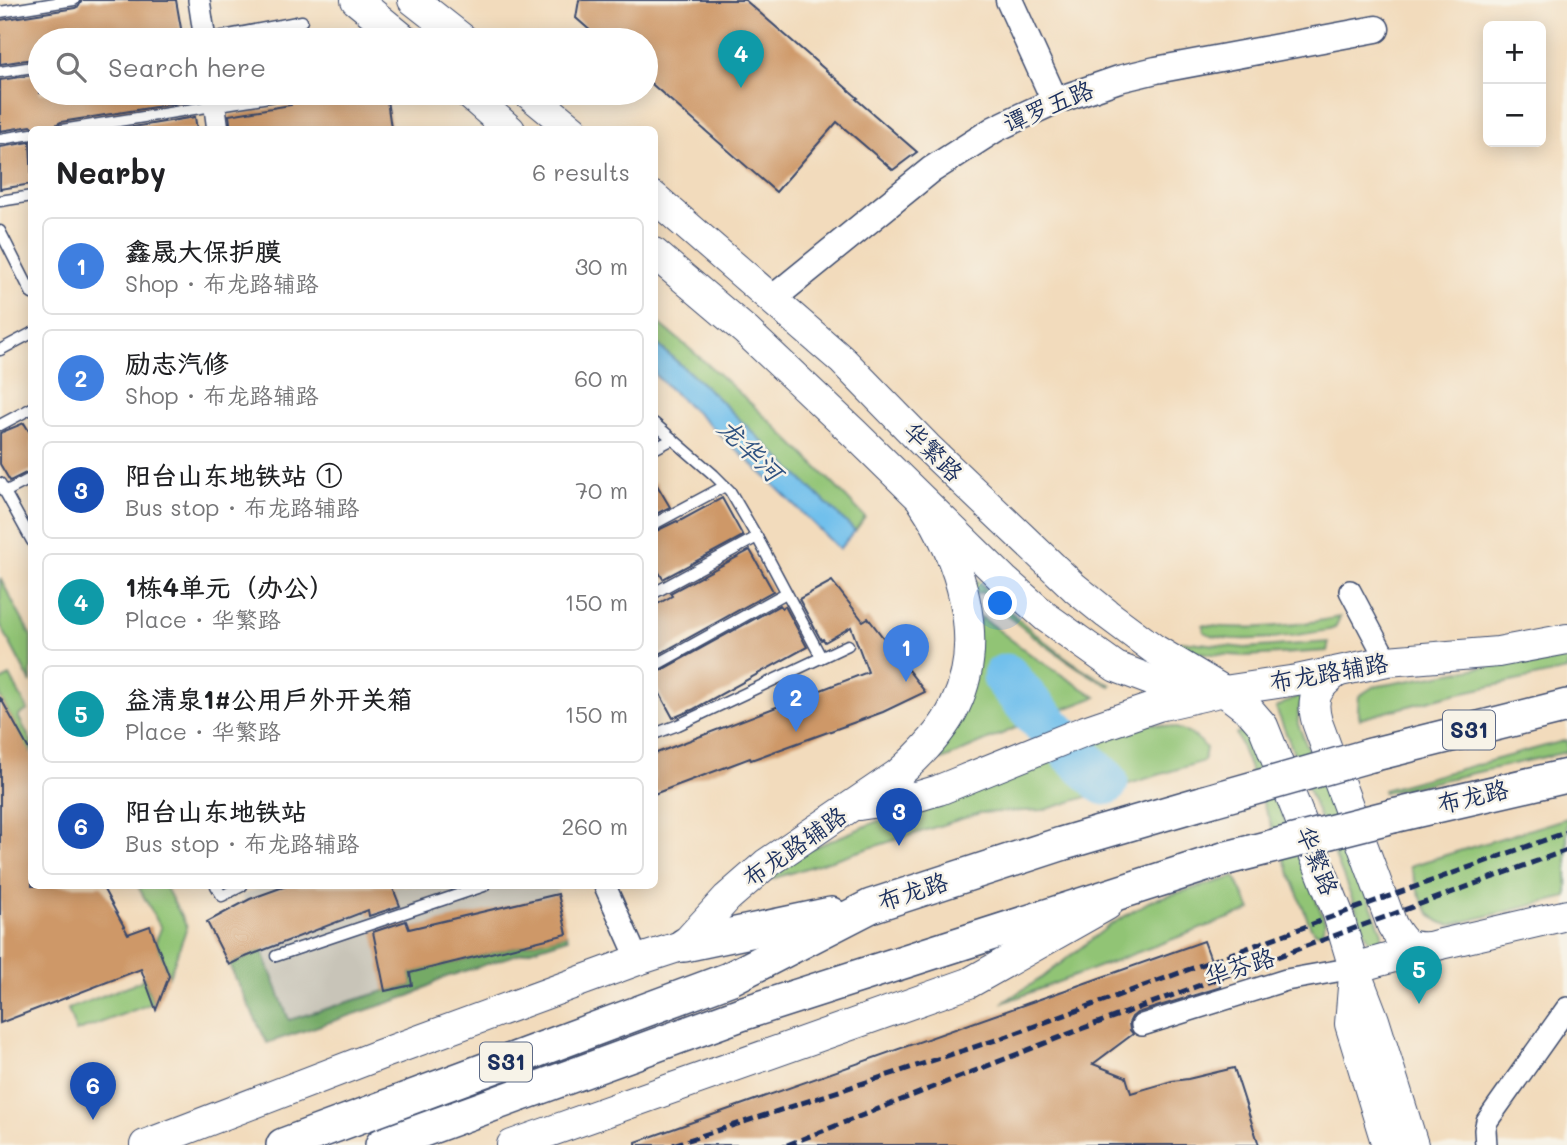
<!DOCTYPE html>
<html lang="en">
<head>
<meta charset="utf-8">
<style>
  body { margin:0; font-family:Mali,"LXGW WenKai TC",sans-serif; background:#f6f6f6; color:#202124 }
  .controls { position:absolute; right:21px; top:21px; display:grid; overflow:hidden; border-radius:10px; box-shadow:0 4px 18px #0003 }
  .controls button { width:63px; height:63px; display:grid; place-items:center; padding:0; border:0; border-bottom:2px solid #e0e0e0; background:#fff; color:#202124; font:35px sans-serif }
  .you { position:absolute; left:1001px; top:604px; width:24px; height:24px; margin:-18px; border:5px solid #fff; border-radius:50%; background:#1a73e8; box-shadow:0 0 0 10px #1a73e833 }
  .badge { display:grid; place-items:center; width:46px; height:46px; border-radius:50%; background:#db2777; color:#fff; font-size:23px; font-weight:700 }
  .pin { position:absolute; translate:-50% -58px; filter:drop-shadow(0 2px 4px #0008) }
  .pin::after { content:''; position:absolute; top:37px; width:24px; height:21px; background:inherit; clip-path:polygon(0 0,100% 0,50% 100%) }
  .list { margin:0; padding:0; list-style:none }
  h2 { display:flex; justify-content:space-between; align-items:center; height:91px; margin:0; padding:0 28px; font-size:30px }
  h2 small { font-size:23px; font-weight:400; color:#757577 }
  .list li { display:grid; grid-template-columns:46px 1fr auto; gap:21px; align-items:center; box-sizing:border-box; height:98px; margin:0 14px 14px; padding:0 14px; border:2px solid #e0e0e0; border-radius:10px }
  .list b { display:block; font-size:26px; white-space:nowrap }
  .list p { margin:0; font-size:23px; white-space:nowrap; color:#757577 }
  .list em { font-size:23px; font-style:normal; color:#757577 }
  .icon { flex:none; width:38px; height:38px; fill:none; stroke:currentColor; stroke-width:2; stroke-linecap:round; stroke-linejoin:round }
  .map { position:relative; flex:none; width:1567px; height:1145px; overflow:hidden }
  .search { position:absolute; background:#fff; box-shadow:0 4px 18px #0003; left:28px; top:28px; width:630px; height:77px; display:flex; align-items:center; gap:18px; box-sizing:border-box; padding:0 24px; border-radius:38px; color:#757577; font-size:26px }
  .panel { position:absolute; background:#fff; box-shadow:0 4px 18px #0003; left:28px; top:126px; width:630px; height:763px; border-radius:10px }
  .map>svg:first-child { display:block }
  .industrial { fill:#c8c4b8 }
  .green { fill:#91c475; stroke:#567a6a; stroke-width:2 }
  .forest { fill:#74aa66; stroke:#486c62; stroke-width:2 }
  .water { fill:#71c0ec; stroke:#4678a5; stroke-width:2 }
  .pier { fill:#f2dbbc }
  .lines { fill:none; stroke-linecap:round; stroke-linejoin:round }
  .river { stroke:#71c0ec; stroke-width:47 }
  .building { fill:#ce9868 }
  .service-casing { stroke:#3b496c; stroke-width:13 }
  .minor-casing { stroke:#3b496c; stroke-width:24 }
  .tertiary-casing { stroke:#3b496c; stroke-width:29 }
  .secondary-casing { stroke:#3b496c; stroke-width:32 }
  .primary-casing { stroke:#3b496c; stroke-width:36 }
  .service { stroke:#fff; stroke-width:10 }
  .minor { stroke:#fff; stroke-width:21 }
  .tertiary { stroke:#fff; stroke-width:26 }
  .secondary { stroke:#fff; stroke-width:30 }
  .primary { stroke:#fff; stroke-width:33 }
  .rail { stroke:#1b2f5e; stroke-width:5; stroke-dasharray:10 5; stroke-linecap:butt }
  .primary-bridge-casing { stroke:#3b496c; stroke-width:36; stroke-linecap:butt }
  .primary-bridge { stroke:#fff; stroke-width:33 }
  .labels { text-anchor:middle; stroke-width:5; stroke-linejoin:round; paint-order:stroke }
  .shield { fill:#f7f3e8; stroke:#5d6a87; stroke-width:2 }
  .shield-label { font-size:23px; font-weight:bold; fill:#1b2f5e }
  .street-label { font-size:24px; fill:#1b2f5e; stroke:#f7f3e8 }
  .water-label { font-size:26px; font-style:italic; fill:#305382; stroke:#f7f3e8 }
</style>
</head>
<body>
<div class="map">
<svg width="1567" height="1145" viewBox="0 0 1567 1145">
  <rect width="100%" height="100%" fill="#f7f3e8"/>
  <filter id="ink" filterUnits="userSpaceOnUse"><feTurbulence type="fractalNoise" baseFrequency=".0143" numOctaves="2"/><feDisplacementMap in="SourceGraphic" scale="14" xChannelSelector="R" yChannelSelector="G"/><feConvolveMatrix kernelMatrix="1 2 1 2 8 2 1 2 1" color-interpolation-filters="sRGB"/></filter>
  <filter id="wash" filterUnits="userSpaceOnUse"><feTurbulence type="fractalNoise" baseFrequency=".00686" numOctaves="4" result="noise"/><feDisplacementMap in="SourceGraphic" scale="28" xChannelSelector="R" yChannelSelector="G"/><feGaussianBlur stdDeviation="1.57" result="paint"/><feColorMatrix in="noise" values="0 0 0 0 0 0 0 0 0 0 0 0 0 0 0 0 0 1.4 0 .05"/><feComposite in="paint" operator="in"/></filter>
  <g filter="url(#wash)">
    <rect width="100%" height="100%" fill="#f2dbbc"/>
    <polygon class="industrial" points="264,886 556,886 567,934 410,973 412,985 385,991 289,1020 242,896"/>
    <g class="green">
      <path d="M654,319C729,380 799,447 865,517L855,531L706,387L655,342Z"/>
      <polygon points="0,578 31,636 31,683 0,624"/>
      <path d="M975,580L978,581C1016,619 1064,661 1111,685L1110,686C1068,665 1016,625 982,592L976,594L974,582Z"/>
      <polygon points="981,617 1034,657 1096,697 1020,726 942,760 934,754"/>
      <path d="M1340,617L1335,628L1329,630C1299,635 1230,647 1204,632L1203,625C1248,631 1295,626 1340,617Z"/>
      <polygon points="1181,641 1245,648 1329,642 1327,651 1246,656 1212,654 1174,649"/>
      <polygon points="1567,652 1567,670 1450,695 1360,719 1358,709 1359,696 1373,687"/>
      <polygon points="10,676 28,710 18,716 31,741 31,755 0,697 0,681"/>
      <path d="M1308,690C1300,702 1297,710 1298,724L1382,933V939L1377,943H1373L1368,939L1276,708Z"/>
      <path d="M1147,723C1170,726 1192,728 1206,748L1204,761L1044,810L980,813L772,879L768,876L808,850L878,821L1003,780L1053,759L1119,776L1088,746Z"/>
      <polygon points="1242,732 1253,741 1325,922 1324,928 1320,933 1315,932 1311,928 1236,733"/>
      <polygon points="1567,740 1567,752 1384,793 1383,790"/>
      <path d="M1567,818V897L1450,925C1423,922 1418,887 1410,866Z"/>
      <polygon points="1235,877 1251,910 1002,1003 1043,977 1110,925 1152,900"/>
      <polygon points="138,886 165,886 187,927 169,976 156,941 161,928"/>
      <polygon points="143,976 153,1003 76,1032 68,1009 141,981"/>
    </g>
    <polygon class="forest" points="567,934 568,938 443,978 412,995 267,1043 229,965 262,950 289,1020 385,991 412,986 410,973"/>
    <g class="water">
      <polygon points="654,342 706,387 855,531 839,549 765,476 655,375"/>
      <path d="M1018,668L1088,746L1120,775L1085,786C1051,757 1022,728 994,694Z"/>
    </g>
    <g class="pier">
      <polygon points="17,217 31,243 0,247 0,220"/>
      <polygon points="1061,711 1092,744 1050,761 1017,728"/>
    </g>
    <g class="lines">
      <path class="river" d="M1006,677C1036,715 1069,749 1105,782"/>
    </g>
    <g id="blocks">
      <g class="building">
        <polygon points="82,0 176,0 182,34 147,40 40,40 40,58 0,64 0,20 75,8 79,6"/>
        <polygon points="579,0 745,0 858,98 856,99 917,152 893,170 837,122 776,192 646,79 646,40 601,40 576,18"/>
        <polygon points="40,74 40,93 191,93 193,101 61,122 57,124 54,130 38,130 31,126 0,131 0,80"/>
        <polygon points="371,93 386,93 391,128 377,130 231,130 229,115 291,105 291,103"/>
        <polygon points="195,117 197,130 115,130"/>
        <polygon points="30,142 32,184 0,189 0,147"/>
        <polygon points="24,423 32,436 32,470 10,481 0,464 0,433"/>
        <polygon points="654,480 670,507 654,515"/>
        <polygon points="722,498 743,536 663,579 654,564 654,532 677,521 678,522"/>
        <polygon points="750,550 773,591 654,657 654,606 672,596 670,593"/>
        <polygon points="832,581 863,621 868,618 925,692 883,712 751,760 750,758 654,794 654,754 868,672 851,627 825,642 823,639 821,640 799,599"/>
        <polygon points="780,605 782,608 785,606 807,647 694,709 673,718 654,683 654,674"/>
        <polygon points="0,697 32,755 32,886 102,886 128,934 150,926 169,976 156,1010 141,969 0,1023"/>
        <polygon points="286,886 392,886 400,906 369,916 368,910 243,958 229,965 207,922 250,899"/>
        <polygon points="558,894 567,934 410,973 412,985 385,991 373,932 406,921 409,929"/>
        <polygon points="1204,941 1221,987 1137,1013 1132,1017 1129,1023 1130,1030 1133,1034 1093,1064 1126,1077 1131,1093 1172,1081 1188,1079 1234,1068 1259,1145 636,1145 636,1142"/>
      </g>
    </g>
  </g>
  <g filter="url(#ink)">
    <use href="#blocks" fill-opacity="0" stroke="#3b496c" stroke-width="2"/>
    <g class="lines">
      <g class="service-casing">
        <g id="service">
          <polyline points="0,12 74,0"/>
          <polyline points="202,40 302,21"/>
          <polyline points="0,72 40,66"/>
          <polyline points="62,130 295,93"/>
          <polyline points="0,139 32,134"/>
          <polyline points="0,201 32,196"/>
          <polyline points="0,231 32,294"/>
          <polyline points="0,350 32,333"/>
          <polyline points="654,423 714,475 730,491 757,537 821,657"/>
          <polyline points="0,425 32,408"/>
          <polyline points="654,449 673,439"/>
          <polyline points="0,483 32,541"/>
          <polyline points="5,492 32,478"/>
          <polyline points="654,524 725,486"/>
          <polyline points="654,593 757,537"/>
          <polyline points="654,666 786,593"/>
          <polyline points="654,734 678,725 848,645"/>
          <polyline points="216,886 222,896 242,886"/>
          <polyline points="276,956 484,886"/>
        </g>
      </g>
      <g class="minor-casing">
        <g id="minor">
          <polyline points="199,0 205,40"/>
          <polyline points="213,93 218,130"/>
          <polyline points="1350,591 1387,661"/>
          <polyline points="605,886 638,960"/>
          <polyline points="1142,1025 1286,980 1354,968"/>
          <polyline points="1486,1145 1485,1130 1487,1121 1567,1008"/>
        </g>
      </g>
      <g class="tertiary-casing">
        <g id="tertiary">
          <polyline points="1009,0 1055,101"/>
          <polyline points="772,299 931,170 995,129 1022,116 1055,101 1119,79 1156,70 1376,29"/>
        </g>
      </g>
      <g class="secondary-casing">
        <g id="secondary">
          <polyline points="356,0 405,40"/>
          <polyline points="413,0 464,40"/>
          <polyline points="468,93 510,130"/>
          <polyline points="528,93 573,130"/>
          <polyline points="654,197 843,361 927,447 1075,588 1107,614 1154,649 1224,691 1250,711 1263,726 1337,911 1354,968 1374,1020 1413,1145"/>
          <polyline points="654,253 746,331 855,434 1004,580 1046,617 1116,667 1153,681 1206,689"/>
          <path d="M1337,672C1317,687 1310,697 1317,722L1392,925C1404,945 1408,948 1431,947"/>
          <polyline points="859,805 919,796 939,790 1085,731 1158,706 1224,691 1297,680 1387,661 1498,652 1567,639"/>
          <polyline points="1354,968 1441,944 1567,915"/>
          <polyline points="1354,975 1350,1024 1387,1145"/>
          <path d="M145,1145L379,1055L638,960L684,945L727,898L766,864L897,775C919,756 942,733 955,706C987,640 960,558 922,501"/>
          <polyline points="512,1145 969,983 1107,905"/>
        </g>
      </g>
      <g class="primary-casing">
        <g id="primary">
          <polyline points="1371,755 1567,706"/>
          <polyline points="1393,816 1567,776"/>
          <polyline points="684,945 831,914"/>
          <polyline points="283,1145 729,979 871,906 1061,844 1205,802"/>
          <polyline points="382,1145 741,1014 1227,858"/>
        </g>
      </g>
      <use href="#service" class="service"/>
      <use href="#minor" class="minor"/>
      <use href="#tertiary" class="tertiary"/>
      <use href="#secondary" class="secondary"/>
      <use href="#primary" class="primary"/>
      <g class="rail">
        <polyline points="673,1145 1005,1037 1348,911 1567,832"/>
        <polyline points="787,1145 1081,1029 1567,850"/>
      </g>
      <g class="primary-bridge-casing">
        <g id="primary-bridge">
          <polyline points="1205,802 1371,755"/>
          <polyline points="1227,858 1393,816"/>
        </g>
      </g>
      <use href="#primary-bridge" class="primary-bridge"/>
    </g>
  </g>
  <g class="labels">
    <g class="shield">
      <rect x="1443" y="710.5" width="52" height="39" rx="5"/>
      <rect x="480" y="1042.5" width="52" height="39" rx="5"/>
    </g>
    <g class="shield-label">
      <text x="1469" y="738">S31</text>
      <text x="506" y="1070">S31</text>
    </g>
    <g class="street-label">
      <text transform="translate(1048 107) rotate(-23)" y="8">谭罗五路</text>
      <text transform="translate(933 452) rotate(45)" y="8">华繁路</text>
      <text transform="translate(1329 673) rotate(-10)" y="8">布龙路辅路</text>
      <text transform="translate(1473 797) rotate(-13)" y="8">布龙路</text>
      <text transform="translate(795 847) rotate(-35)" y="8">布龙路辅路</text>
      <text transform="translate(1317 861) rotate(68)" y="8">华繁路</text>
      <text transform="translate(913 892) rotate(-18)" y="8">布龙路</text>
      <text transform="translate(1240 967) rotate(-17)" y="8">华芬路</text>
    </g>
    <g class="water-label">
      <text transform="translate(750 450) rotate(44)" y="9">龙华河</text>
    </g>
  </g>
</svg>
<div class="controls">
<button>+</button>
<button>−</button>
</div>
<div class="you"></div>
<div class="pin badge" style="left:906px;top:682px;background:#3f7fe0">1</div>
<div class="pin badge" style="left:796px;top:732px;background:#3f7fe0">2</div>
<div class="pin badge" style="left:899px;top:846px;background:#1a4fb4">3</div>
<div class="pin badge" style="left:741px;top:88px;background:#0f9aa8">4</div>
<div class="pin badge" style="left:1419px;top:1004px;background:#0f9aa8">5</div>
<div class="pin badge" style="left:93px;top:1120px;background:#1a4fb4">6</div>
<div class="search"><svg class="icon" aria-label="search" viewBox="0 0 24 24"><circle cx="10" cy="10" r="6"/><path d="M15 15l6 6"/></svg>Search here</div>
<section class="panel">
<h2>Nearby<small>6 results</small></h2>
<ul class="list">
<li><span class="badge" style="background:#3f7fe0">1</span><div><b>鑫晟大保护膜</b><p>Shop · 布龙路辅路</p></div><em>30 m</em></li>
<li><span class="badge" style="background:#3f7fe0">2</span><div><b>励志汽修</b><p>Shop · 布龙路辅路</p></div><em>60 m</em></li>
<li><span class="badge" style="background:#1a4fb4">3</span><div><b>阳台山东地铁站 ①</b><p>Bus stop · 布龙路辅路</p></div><em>70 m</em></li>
<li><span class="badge" style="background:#0f9aa8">4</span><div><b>1栋4单元（办公）</b><p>Place · 华繁路</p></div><em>150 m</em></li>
<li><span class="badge" style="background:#0f9aa8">5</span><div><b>益清泉1#公用户外开关箱</b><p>Place · 华繁路</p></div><em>150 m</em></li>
<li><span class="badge" style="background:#1a4fb4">6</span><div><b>阳台山东地铁站</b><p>Bus stop · 布龙路辅路</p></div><em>260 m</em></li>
</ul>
</section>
</div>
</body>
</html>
